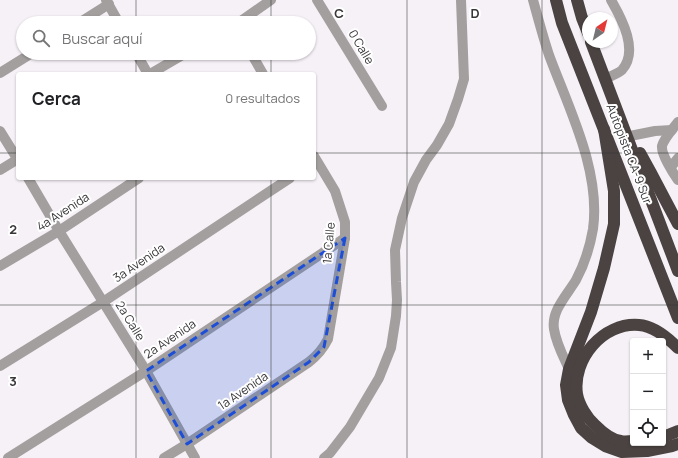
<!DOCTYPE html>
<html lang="es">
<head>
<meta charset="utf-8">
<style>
  body { margin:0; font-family:Manrope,sans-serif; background:#f6f6f6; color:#202124 }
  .controls { position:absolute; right:12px; bottom:12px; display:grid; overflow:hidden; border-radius:4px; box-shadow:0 1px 3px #0004 }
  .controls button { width:36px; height:36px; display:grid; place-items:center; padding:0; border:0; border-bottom:1px solid #e0e0e0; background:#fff; color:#202124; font:20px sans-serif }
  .compass { position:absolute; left:582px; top:12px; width:36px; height:36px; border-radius:50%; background:#fff; box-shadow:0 1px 3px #0004; rotate:35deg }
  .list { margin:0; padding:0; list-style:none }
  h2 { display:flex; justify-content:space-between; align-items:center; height:52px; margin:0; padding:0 16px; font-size:17px }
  h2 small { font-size:13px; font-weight:400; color:#757577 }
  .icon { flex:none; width:22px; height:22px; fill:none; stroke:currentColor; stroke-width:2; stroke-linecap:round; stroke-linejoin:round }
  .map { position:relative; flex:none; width:678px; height:458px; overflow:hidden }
  .search { position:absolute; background:#fff; box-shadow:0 1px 3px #0004; left:16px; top:16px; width:300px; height:44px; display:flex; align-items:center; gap:10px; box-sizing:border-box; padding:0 14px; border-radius:22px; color:#757577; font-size:15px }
  .panel { position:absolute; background:#fff; box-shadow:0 1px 3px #0004; left:16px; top:72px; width:300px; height:108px; border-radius:4px }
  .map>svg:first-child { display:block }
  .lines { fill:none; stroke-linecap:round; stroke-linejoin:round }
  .minor { stroke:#a29f9e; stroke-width:10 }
  .highway { stroke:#4a4341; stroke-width:12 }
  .marked { fill:#1d4ed8; fill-opacity:0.2; stroke:#1d4ed8; stroke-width:3; stroke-dasharray:8 5; stroke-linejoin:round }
  .grid { fill:none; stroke:#383639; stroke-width:1; stroke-opacity:0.55 }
  .labels { text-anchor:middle; stroke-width:4; stroke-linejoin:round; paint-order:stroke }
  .street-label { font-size:12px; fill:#383639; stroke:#fff }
  .grid-label { font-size:13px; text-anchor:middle; font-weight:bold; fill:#383639; stroke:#fff; stroke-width:4; stroke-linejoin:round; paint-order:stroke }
</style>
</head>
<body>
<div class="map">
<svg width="678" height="458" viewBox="0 0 678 458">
  <rect width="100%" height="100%" fill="#f6f1f7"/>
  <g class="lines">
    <g class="minor">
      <polyline points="106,0 119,23"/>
      <polyline points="317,0 382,106"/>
      <path d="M533,0C538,18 543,37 549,55C569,109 601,171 593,229C590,247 584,265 576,280C567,295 551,311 554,329C556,343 563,356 569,369"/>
      <polyline points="79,23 109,4"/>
      <polyline points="238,23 271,0"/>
      <polyline points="136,53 148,74"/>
      <polyline points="251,53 263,74"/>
      <polyline points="0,73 32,53"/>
      <polyline points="150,74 186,53"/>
      <path d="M605,79C610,76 618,74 622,70C639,51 622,19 611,0"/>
      <path d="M678,122C673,129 664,138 662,146C661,154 673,173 678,180"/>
      <polyline points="0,131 18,160"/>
      <polyline points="630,136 655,131 672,130"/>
      <polyline points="671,167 678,158"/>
      <polyline points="0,170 18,159"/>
      <polyline points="28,178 59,231 146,371 195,458"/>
      <polyline points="0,266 59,231 139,178"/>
      <polyline points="0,366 103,302 290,178"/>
      <polyline points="8,458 146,371 345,238"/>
      <path d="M164,458L187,444L309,362C318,355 323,349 328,339L345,238V222L335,191L314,156"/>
      <polyline points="324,458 330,453 350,427 379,378 391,348 396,316 397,300 396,282 395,250 402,218 414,182 426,160 437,145 449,124 458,99 464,79 461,0"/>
    </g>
    <g class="highway">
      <polyline points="556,0 562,23 678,318"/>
      <polyline points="577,0 582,18 588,33"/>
      <polyline points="591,42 678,271"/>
      <polyline points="604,129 614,191 614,224 604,268 591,312 569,369 566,385 568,400 574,415 581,428 592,438 605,446 622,452 647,451 672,446 678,444"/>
      <polyline points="640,153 651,173 678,224"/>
      <polyline points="663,437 678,431"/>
      <path d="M633,441C629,441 625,442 621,441C611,440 602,432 595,425C587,418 579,405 577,394C572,359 603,322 639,325C654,326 668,338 678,348"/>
    </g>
  </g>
  <path class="marked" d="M345,238L324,347L309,362L187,444L146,371Z"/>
  <path class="grid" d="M136,0V23M271,0V23M407,0V458M542,0V458M136,53V74M271,53V74M0,153H18M314,153H678M136,178V458M271,178V458M0,305H678"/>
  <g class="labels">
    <g class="street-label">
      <text transform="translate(361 47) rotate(59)" y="4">0 Calle</text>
      <text transform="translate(629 154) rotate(69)" y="4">Autopista CA-9 Sur</text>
      <text transform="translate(63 212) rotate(-33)" y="4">4a Avenida</text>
      <text transform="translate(329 243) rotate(-85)" y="4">1a Calle</text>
      <text transform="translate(139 263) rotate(-34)" y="4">3a Avenida</text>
      <text transform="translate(130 321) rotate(58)" y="4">2a Calle</text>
      <text transform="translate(170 339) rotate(-34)" y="4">2a Avenida</text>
      <text transform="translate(243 391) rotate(-34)" y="4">1a Avenida</text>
    </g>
  </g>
  <g class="grid-label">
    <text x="339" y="18">C</text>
    <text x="475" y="18">D</text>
    <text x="13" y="234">2</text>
    <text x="13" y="386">3</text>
  </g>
</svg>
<div class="controls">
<button>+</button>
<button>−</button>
<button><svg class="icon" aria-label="locate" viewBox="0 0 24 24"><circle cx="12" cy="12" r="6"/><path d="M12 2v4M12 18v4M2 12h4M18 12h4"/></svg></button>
</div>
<svg class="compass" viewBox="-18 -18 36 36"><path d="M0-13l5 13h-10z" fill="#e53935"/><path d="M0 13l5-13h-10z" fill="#757577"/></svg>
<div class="search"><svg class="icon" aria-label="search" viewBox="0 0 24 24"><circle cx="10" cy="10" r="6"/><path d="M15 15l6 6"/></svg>Buscar aquí</div>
<section class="panel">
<h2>Cerca<small>0 resultados</small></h2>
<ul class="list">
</ul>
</section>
</div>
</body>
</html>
